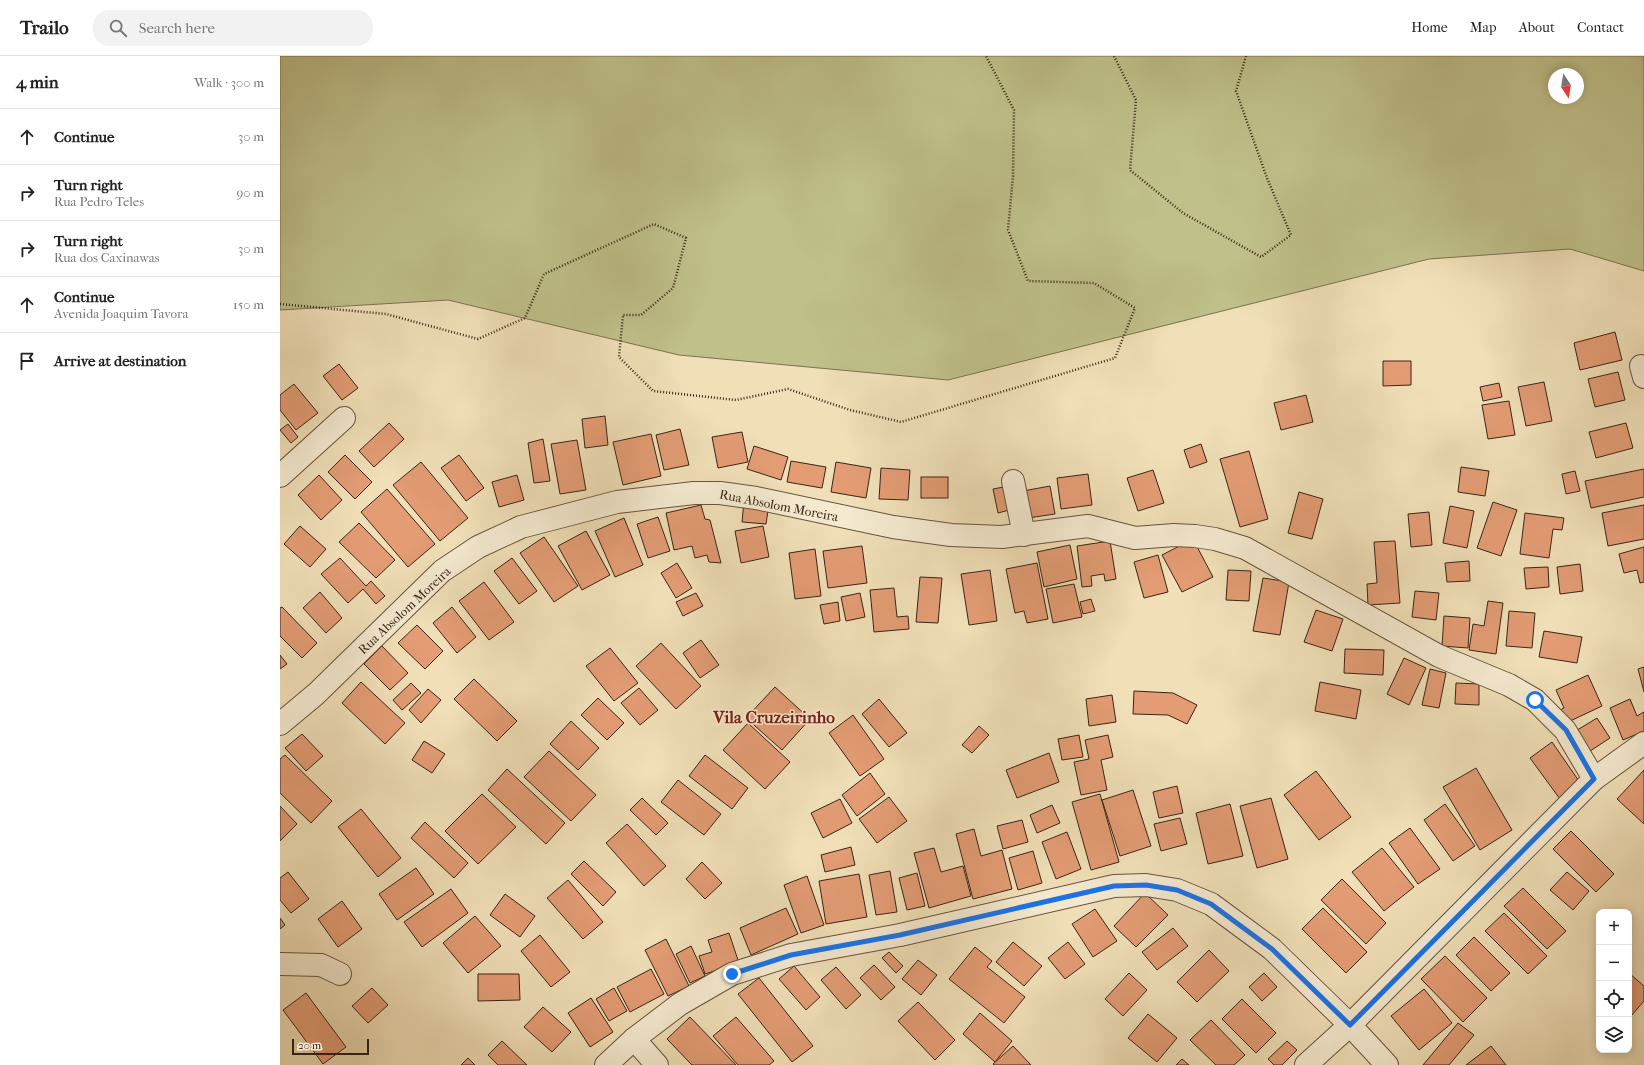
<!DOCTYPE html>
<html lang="en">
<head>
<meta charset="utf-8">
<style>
  body { margin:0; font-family:"IM FELL French Canon",serif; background:#f2f2f2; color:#202124 }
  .controls { position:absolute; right:12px; bottom:12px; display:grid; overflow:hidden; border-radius:8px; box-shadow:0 2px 10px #0003 }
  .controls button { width:36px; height:36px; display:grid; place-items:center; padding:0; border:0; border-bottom:1px solid #e0e0e0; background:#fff; color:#202124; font:20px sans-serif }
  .compass { position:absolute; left:1268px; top:12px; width:36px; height:36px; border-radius:50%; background:#fff; box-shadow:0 2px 10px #0003; rotate:168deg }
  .scale { position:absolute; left:12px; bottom:10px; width:77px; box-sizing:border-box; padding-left:4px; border:2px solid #3a2416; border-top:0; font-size:11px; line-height:14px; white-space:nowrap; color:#3a2416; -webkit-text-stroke:3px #f5ead0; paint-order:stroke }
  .stop { position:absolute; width:12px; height:12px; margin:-9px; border:3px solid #1a73e8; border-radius:50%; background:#fff }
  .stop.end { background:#1a73e8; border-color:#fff; box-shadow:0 1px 4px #0008 }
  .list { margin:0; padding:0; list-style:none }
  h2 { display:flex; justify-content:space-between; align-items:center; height:52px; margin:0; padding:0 16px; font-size:17px }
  h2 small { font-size:13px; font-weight:400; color:#757577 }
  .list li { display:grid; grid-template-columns:26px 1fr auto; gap:12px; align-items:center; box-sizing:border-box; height:56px; padding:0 16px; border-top:1px solid #e0e0e0 }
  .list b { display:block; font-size:15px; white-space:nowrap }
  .list p { margin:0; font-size:13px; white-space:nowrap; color:#757577 }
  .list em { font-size:13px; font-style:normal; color:#757577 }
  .icon { flex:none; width:22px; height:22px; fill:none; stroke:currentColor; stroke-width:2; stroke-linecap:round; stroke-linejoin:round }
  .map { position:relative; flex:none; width:1364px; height:1009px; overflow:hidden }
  header { display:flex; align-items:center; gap:24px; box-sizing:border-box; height:56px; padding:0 20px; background:#fff; border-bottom:1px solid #e0e0e0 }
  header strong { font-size:19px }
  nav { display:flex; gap:22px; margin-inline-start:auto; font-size:14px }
  .search { width:280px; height:36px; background:#f2f2f2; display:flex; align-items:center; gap:10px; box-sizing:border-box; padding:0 14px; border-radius:16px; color:#757577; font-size:15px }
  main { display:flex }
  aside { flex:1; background:#fff }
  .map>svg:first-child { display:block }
  .green { fill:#bfc08a; stroke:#7c7250; fill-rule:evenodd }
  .building { fill:#e39c74; stroke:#3a2416 }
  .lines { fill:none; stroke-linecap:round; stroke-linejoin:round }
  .street-casing { stroke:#68533e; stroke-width:24 }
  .path { stroke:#3a2416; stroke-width:2.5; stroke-dasharray:1 2; stroke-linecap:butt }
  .street { stroke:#f5ead0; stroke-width:22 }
  .route { stroke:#1a73e8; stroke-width:5 }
  .labels { text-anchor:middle; stroke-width:3; stroke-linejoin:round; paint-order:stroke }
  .street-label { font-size:13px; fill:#3a2416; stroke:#f5ead0 }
  .district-label { font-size:17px; font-weight:bold; fill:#7a1f14; stroke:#f5ead0 }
</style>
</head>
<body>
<header>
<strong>Trailo</strong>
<div class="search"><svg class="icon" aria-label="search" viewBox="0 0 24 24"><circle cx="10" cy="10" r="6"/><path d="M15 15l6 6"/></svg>Search here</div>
<nav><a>Home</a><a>Map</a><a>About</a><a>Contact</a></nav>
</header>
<main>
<aside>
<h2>4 min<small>Walk · 300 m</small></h2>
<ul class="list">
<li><svg class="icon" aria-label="ahead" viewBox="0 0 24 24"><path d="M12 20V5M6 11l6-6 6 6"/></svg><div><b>Continue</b></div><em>30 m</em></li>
<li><svg class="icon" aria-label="right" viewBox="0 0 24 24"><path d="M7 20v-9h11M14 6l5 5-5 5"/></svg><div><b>Turn right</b><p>Rua Pedro Teles</p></div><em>90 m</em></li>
<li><svg class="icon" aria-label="right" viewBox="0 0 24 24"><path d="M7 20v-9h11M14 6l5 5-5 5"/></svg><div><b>Turn right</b><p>Rua dos Caxinawas</p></div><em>30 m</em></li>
<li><svg class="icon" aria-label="ahead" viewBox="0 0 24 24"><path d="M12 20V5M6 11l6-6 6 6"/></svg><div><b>Continue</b><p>Avenida Joaquim Tavora</p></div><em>150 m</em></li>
<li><svg class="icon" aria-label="arrive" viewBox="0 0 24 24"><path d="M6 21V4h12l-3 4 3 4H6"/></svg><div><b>Arrive at destination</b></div></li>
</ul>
</aside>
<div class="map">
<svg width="1364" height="1009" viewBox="0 0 1364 1009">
  <rect width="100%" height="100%" fill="#f0dfb7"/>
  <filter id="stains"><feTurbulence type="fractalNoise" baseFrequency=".005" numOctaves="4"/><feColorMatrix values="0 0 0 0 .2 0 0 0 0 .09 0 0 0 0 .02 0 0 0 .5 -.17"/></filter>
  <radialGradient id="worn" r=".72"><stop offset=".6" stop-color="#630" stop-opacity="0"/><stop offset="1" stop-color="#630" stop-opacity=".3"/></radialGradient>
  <path class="green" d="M0,0H1364V215L1290,193L1149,203L668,324L399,299L168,244L0,254ZM1274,18H1298V42H1274Z"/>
  <g class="building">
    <polygon points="1335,276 1342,304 1300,314 1294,287"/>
    <polygon points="1103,305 1131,305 1131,329 1103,330"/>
    <polygon points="59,308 78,332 62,344 43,320"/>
    <polygon points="1338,316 1345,344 1315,351 1308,323"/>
    <polygon points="1264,326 1272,365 1246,370 1238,331"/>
    <polygon points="1219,327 1222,341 1203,345 1200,331"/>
    <polygon points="14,328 38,357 16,374 0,354 0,339"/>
    <polygon points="1026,339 1033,366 1001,374 994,347"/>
    <polygon points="1229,345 1235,379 1208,383 1202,349"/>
    <polygon points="325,360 328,389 305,392 302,363"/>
    <polygon points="109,367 124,383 94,411 79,395"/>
    <polygon points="1346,367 1353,392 1316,402 1309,376"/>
    <polygon points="8,368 18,381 11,387 0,374"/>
    <polygon points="400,373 409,409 384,414 376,379"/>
    <polygon points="462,376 468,406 438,412 432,381"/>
    <polygon points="371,378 381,420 343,429 333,386"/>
    <polygon points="263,383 270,425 254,427 248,387"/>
    <polygon points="297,384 306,434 280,438 271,388"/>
    <polygon points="921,388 927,406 910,412 904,394"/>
    <polygon points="474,390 508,401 501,424 467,413"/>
    <polygon points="969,395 988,463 960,471 940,403"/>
    <polygon points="65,399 92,426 75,443 48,416"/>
    <polygon points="179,399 204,432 186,445 161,412"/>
    <polygon points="511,405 546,411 542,432 507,426"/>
    <polygon points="141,406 188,462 160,485 113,429"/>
    <polygon points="556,406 591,412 586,442 551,436"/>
    <polygon points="1181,411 1209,415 1205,440 1178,436"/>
    <polygon points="601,412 630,414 628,444 599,443"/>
    <polygon points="1364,413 1364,441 1311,452 1305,425"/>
    <polygon points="873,414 884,447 858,455 847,422"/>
    <polygon points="1295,415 1300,435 1286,438 1282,418"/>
    <polygon points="808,418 812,449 781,453 777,422"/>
    <polygon points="39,419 62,444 41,464 18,439"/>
    <polygon points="237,419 244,444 219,451 212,426"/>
    <rect x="641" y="421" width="27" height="21"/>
    <polygon points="729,430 733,453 718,457 713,433"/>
    <polygon points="770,430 775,458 748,462 743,435"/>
    <polygon points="107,433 155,488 128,511 81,456"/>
    <polygon points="1019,436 1043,443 1032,483 1008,477"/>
    <polygon points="464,445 489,448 486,468 462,466"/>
    <polygon points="1213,446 1237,454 1221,500 1197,492"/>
    <polygon points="421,449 425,463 430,464 441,507 429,506 427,499 415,502 412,490 394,494 386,457"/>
    <polygon points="1364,449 1364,483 1328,490 1322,457"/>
    <polygon points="1170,450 1194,455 1187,492 1163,487"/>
    <polygon points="1149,456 1152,489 1131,491 1128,458"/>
    <polygon points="1245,457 1284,462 1282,474 1273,473 1269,502 1240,498"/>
    <polygon points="378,461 390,495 368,502 357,468"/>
    <polygon points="344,462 363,509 335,521 315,475"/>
    <polygon points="79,467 115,504 96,522 59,486"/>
    <polygon points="20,470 46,493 30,511 4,488"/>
    <polygon points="483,470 489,501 461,507 455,475"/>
    <polygon points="306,475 330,519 302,534 278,490"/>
    <polygon points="264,481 298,530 274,546 240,497"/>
    <polygon points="913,483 933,521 902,536 882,499"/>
    <polygon points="830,485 836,523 825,525 824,518 811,520 812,530 802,531 797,490"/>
    <polygon points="1115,485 1120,547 1088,549 1087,528 1097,527 1094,486"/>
    <polygon points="790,489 797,523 764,531 757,496"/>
    <polygon points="582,490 587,527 548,532 543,495"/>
    <polygon points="1364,491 1364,526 1360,527 1357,514 1344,517 1339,498"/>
    <polygon points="535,493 541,540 515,543 509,497"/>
    <polygon points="878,499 888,536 864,542 854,506"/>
    <polygon points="60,502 86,530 91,525 105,540 96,548 83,533 68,547 41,518"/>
    <polygon points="232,502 257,535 239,548 214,515"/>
    <polygon points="1189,505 1190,525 1167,526 1165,507"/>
    <polygon points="397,507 412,532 396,542 381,517"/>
    <polygon points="757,507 768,563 747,567 744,555 735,557 726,513"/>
    <polygon points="1300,508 1303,535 1280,538 1277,511"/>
    <polygon points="1268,511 1269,531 1246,533 1244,512"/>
    <polygon points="710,514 717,565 689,569 681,518"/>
    <polygon points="948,514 971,515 969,545 946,544"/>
    <polygon points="640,521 662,522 658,567 636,566"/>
    <polygon points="983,522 1009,526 1000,579 973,575"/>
    <polygon points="204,526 234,566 209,584 179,545"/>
    <polygon points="794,528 802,561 773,567 766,533"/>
    <polygon points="614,532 617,561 628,560 629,573 594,576 590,534"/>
    <polygon points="1135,535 1159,537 1156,564 1132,561"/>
    <polygon points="40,536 62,562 46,577 23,552"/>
    <polygon points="416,537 423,550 403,560 396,546"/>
    <polygon points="580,537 585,561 566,565 561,541"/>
    <polygon points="811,543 815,555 803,558 800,546"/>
    <polygon points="1208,545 1223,547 1216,598 1189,594 1193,568 1204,570"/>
    <polygon points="558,546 560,565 544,568 540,549"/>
    <polygon points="2,551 37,587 22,602 0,580 0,552"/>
    <polygon points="172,551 196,581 177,597 153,567"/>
    <polygon points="1036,554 1063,563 1052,595 1024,586"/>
    <polygon points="1229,555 1255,557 1252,592 1226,590"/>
    <polygon points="1164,560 1190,562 1188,592 1162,590"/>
    <polygon points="137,569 163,595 145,613 118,587"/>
    <polygon points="1264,575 1302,581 1297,607 1259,601"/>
    <polygon points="421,584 439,609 420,622 403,597"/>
    <polygon points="381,587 421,630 396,653 356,610"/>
    <polygon points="102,590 128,617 110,634 84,608"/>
    <polygon points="330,592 358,627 334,645 306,610"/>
    <polygon points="1065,593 1104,594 1103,619 1064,617"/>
    <polygon points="0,599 7,608 0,613"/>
    <polygon points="1124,602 1146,612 1129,649 1107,638"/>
    <polygon points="1364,611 1364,636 1358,613"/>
    <polygon points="1150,613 1166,617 1159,652 1142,649"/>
    <polygon points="1308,619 1322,650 1286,667 1280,654 1284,652 1276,634"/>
    <polygon points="194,623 237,665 217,685 174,643"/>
    <polygon points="81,626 125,667 105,688 62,647"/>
    <polygon points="1040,626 1081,634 1076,663 1035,655"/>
    <polygon points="131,627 141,637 122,654 113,644"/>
    <polygon points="1176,627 1199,628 1199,649 1175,648"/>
    <polygon points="495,631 530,663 502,694 466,662"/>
    <polygon points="359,632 378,654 360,669 341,647"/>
    <polygon points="148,633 161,644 141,667 129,654"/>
    <polygon points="854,635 893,637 917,649 907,668 888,659 853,658"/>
    <polygon points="832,639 836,666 809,670 806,643"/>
    <polygon points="318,642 344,667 327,684 301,659"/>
    <polygon points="599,643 627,677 609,691 582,658"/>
    <polygon points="1350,643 1357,660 1364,656 1364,675 1343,684 1330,652"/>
    <polygon points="573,659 604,703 580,720 549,677"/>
    <polygon points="1317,662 1330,682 1307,697 1294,676"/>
    <polygon points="291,665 319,692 298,714 270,688"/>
    <polygon points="468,667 510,706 485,733 443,694"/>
    <polygon points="699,670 709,679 692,697 682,689"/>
    <polygon points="22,678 43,700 26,715 5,692"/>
    <polygon points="799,679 803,701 782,704 778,683"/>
    <polygon points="828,679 833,701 821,704 827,734 801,739 794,706 809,703 805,684"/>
    <polygon points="144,685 165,698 152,717 132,704"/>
    <polygon points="1272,686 1301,728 1280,743 1250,702"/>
    <polygon points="269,695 316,739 291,765 244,721"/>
    <polygon points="769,697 779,726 737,742 726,714"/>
    <polygon points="5,699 52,745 31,767 0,737 0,703"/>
    <polygon points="425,699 468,732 452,753 409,720"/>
    <polygon points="1196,712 1232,774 1200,794 1163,731"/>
    <polygon points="227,713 285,767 266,788 208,734"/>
    <polygon points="1364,714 1364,768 1337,743"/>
    <polygon points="1036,715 1071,761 1039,784 1004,739"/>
    <polygon points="590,717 605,738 577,760 562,739"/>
    <polygon points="398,724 441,758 424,779 381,746"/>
    <polygon points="897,730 903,757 879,762 873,736"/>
    <polygon points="853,734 871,790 840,800 822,744"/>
    <polygon points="202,738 236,771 198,808 165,775"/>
    <polygon points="820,738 839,806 811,814 792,746"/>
    <polygon points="609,741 627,765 597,787 579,763"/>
    <polygon points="362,742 388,767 376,779 350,754"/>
    <polygon points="991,742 1008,803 977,812 960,750"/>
    <polygon points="560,743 572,767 543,782 531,757"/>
    <polygon points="950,748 963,800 928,808 916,757"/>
    <polygon points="1165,748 1195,790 1173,805 1144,764"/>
    <polygon points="772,749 780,767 757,777 750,759"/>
    <polygon points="0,750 17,768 0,785"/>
    <polygon points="81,753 121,802 98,821 58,771"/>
    <polygon points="900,762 907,788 881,795 874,768"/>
    <polygon points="742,764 748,786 723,793 717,770"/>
    <polygon points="145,766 188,807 174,822 131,782"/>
    <polygon points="347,768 386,810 364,830 326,787"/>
    <polygon points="1130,772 1160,813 1138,828 1109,787"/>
    <polygon points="694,773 701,800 722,794 732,833 693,843 676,778"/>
    <polygon points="1291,775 1334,818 1316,836 1273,793"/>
    <polygon points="787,776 801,813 776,823 762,786"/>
    <polygon points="571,791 575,809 545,816 541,799"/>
    <polygon points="654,792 661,816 683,810 691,840 649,852 634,797"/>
    <polygon points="1102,792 1134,831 1104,855 1072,816"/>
    <polygon points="753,795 762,827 738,834 729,802"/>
    <polygon points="304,805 336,836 323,850 291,818"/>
    <polygon points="422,806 442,827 425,843 406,823"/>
    <polygon points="136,812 154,838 117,864 99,838"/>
    <polygon points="610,815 617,856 596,859 589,819"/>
    <polygon points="8,816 29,843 11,857 0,844 0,822"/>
    <polygon points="1287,816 1309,835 1293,854 1270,834"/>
    <polygon points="637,817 645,850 627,854 619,822"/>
    <polygon points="579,818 587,861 546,868 539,825"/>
    <polygon points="527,820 544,869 521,877 504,829"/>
    <polygon points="1062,823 1106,867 1086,888 1041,844"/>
    <polygon points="288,824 323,866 303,883 267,842"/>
    <polygon points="1243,832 1286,875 1267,893 1224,850"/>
    <polygon points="171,833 188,857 142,891 124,866"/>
    <polygon points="865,837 888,859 856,891 834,870"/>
    <polygon points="225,838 255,860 240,881 210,859"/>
    <polygon points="62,845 82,873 58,891 38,863"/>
    <polygon points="506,852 518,878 471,899 460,872"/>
    <polygon points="1043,852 1087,896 1066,917 1022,873"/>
    <polygon points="815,853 837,885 813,901 792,868"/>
    <polygon points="1224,857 1267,900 1248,918 1205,875"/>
    <polygon points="195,860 221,890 188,917 163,887"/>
    <polygon points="0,862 5,869 0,873"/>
    <polygon points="893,872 908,890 877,914 862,896"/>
    <polygon points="449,877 459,907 425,918 419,900 432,896 428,884"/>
    <polygon points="260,879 290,916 271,931 241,895"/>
    <polygon points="1194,881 1230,917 1211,935 1176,899"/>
    <polygon points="386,883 409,930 388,940 365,894"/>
    <polygon points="733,886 762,910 744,930 716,906"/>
    <polygon points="788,886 805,908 785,923 768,902"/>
    <polygon points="411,890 425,920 410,927 396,898"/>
    <polygon points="695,891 712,905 707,911 745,941 724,967 669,923"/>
    <polygon points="929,894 949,915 917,946 897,926"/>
    <polygon points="609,896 623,910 616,917 602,902"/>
    <polygon points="1165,900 1207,942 1183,966 1141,923"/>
    <polygon points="638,904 657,919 641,939 622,923"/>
    <polygon points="594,909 615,931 601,944 580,922"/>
    <polygon points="514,910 540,941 526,954 499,923"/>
    <polygon points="556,911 581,939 566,953 541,924"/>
    <polygon points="371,913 384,938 350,956 337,931"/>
    <polygon points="849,917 867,934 843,960 825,943"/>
    <polygon points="984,917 997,931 982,945 969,931"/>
    <polygon points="1349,917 1364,930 1364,945 1352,959 1349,956"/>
    <polygon points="198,918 239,918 240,944 198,945"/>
    <polygon points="479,922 533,990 512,1006 458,938"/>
    <polygon points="92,932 108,949 88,967 72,950"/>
    <polygon points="334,932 347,955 329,965 316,943"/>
    <polygon points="1144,933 1172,967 1139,994 1111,960"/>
    <polygon points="26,937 66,991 43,1008 3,954"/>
    <polygon points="311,942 333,976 310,991 288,957"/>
    <polygon points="962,943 996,977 976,997 942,963"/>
    <polygon points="638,946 675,984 655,1004 618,965"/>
    <polygon points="263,951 291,976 272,996 244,971"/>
    <polygon points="700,957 732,985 715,1006 683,978"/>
    <polygon points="868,958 897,982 877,1006 848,982"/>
    <polygon points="410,961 456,1009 412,1009 387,983"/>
    <polygon points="456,961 494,1005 489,1009 458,1009 433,980"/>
    <polygon points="931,964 965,999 954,1009 936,1009 910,984"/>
    <polygon points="1178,967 1194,979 1169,1009 1143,1009"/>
    <polygon points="222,985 247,1009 218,1009 208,999"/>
    <polygon points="1007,985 1017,994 1002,1009 994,1009 988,1003"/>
    <polygon points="733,990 751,1009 714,1009 713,1008"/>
    <polygon points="1211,990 1226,1009 1186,1009"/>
    <polygon points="188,1002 195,1009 181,1009"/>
    <polygon points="902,1003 909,1009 896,1009"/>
  </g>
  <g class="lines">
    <g class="street-casing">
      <g id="street">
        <polyline points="1361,310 1364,321"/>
        <polyline points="0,420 64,362"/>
        <polyline points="733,425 744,479"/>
        <polyline points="0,668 36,638 162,515 198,491 241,471 337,446 414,437 440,437 476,442 613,471 671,479 722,481 808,470 855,482 894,479 915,480 935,483 965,492 1159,600 1229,629 1255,644 1285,674 1314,723"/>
        <polyline points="0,908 41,909 60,918"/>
        <polyline points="354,983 377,1009"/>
        <polyline points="326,1009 354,983 400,948 452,918 511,899 620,879 834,830 866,829 897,834 931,848 992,893 1070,969 1107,1009"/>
        <polyline points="1026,1009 1070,969 1314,723 1364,687"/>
      </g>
    </g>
    <g class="path">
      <polyline points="834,0 856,44 850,114 903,157 981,201 1011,179 987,122 956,35 966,0"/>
      <polyline points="0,248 106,258 198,283 245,262 264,218 374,168 406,182 393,232 361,259 343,259 339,301 373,335 456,344 508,333 570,354 621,366 835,302 855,252 814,227 748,225 728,174 733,120 734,54 706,0"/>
    </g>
    <use href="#street" class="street"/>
  </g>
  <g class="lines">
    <polyline class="route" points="452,918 511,899 620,879 834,830 866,829 897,834 931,848 992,893 1070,969 1314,723 1286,674 1255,644"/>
  </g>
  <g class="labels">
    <g class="street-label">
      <text transform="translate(499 449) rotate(11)" y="5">Rua Absolom Moreira</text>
      <text transform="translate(124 554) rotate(-43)" y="5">Rua Absolom Moreira</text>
    </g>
    <g class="district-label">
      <text x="494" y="667">Vila Cruzeirinho</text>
    </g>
  </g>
  <rect width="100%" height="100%" filter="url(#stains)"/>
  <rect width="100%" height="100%" fill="url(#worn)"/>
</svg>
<div class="controls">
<button>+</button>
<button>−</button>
<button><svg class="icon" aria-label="locate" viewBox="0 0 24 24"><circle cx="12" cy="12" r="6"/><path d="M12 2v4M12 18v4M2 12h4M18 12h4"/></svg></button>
<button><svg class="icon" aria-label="layers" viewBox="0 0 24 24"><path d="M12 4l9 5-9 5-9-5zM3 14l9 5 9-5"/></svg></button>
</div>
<svg class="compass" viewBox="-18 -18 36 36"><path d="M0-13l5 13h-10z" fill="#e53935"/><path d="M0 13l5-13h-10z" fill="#757577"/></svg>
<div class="scale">20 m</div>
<div class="stop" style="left:1255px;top:644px"></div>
<div class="stop end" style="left:452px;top:918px"></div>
</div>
</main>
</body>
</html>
